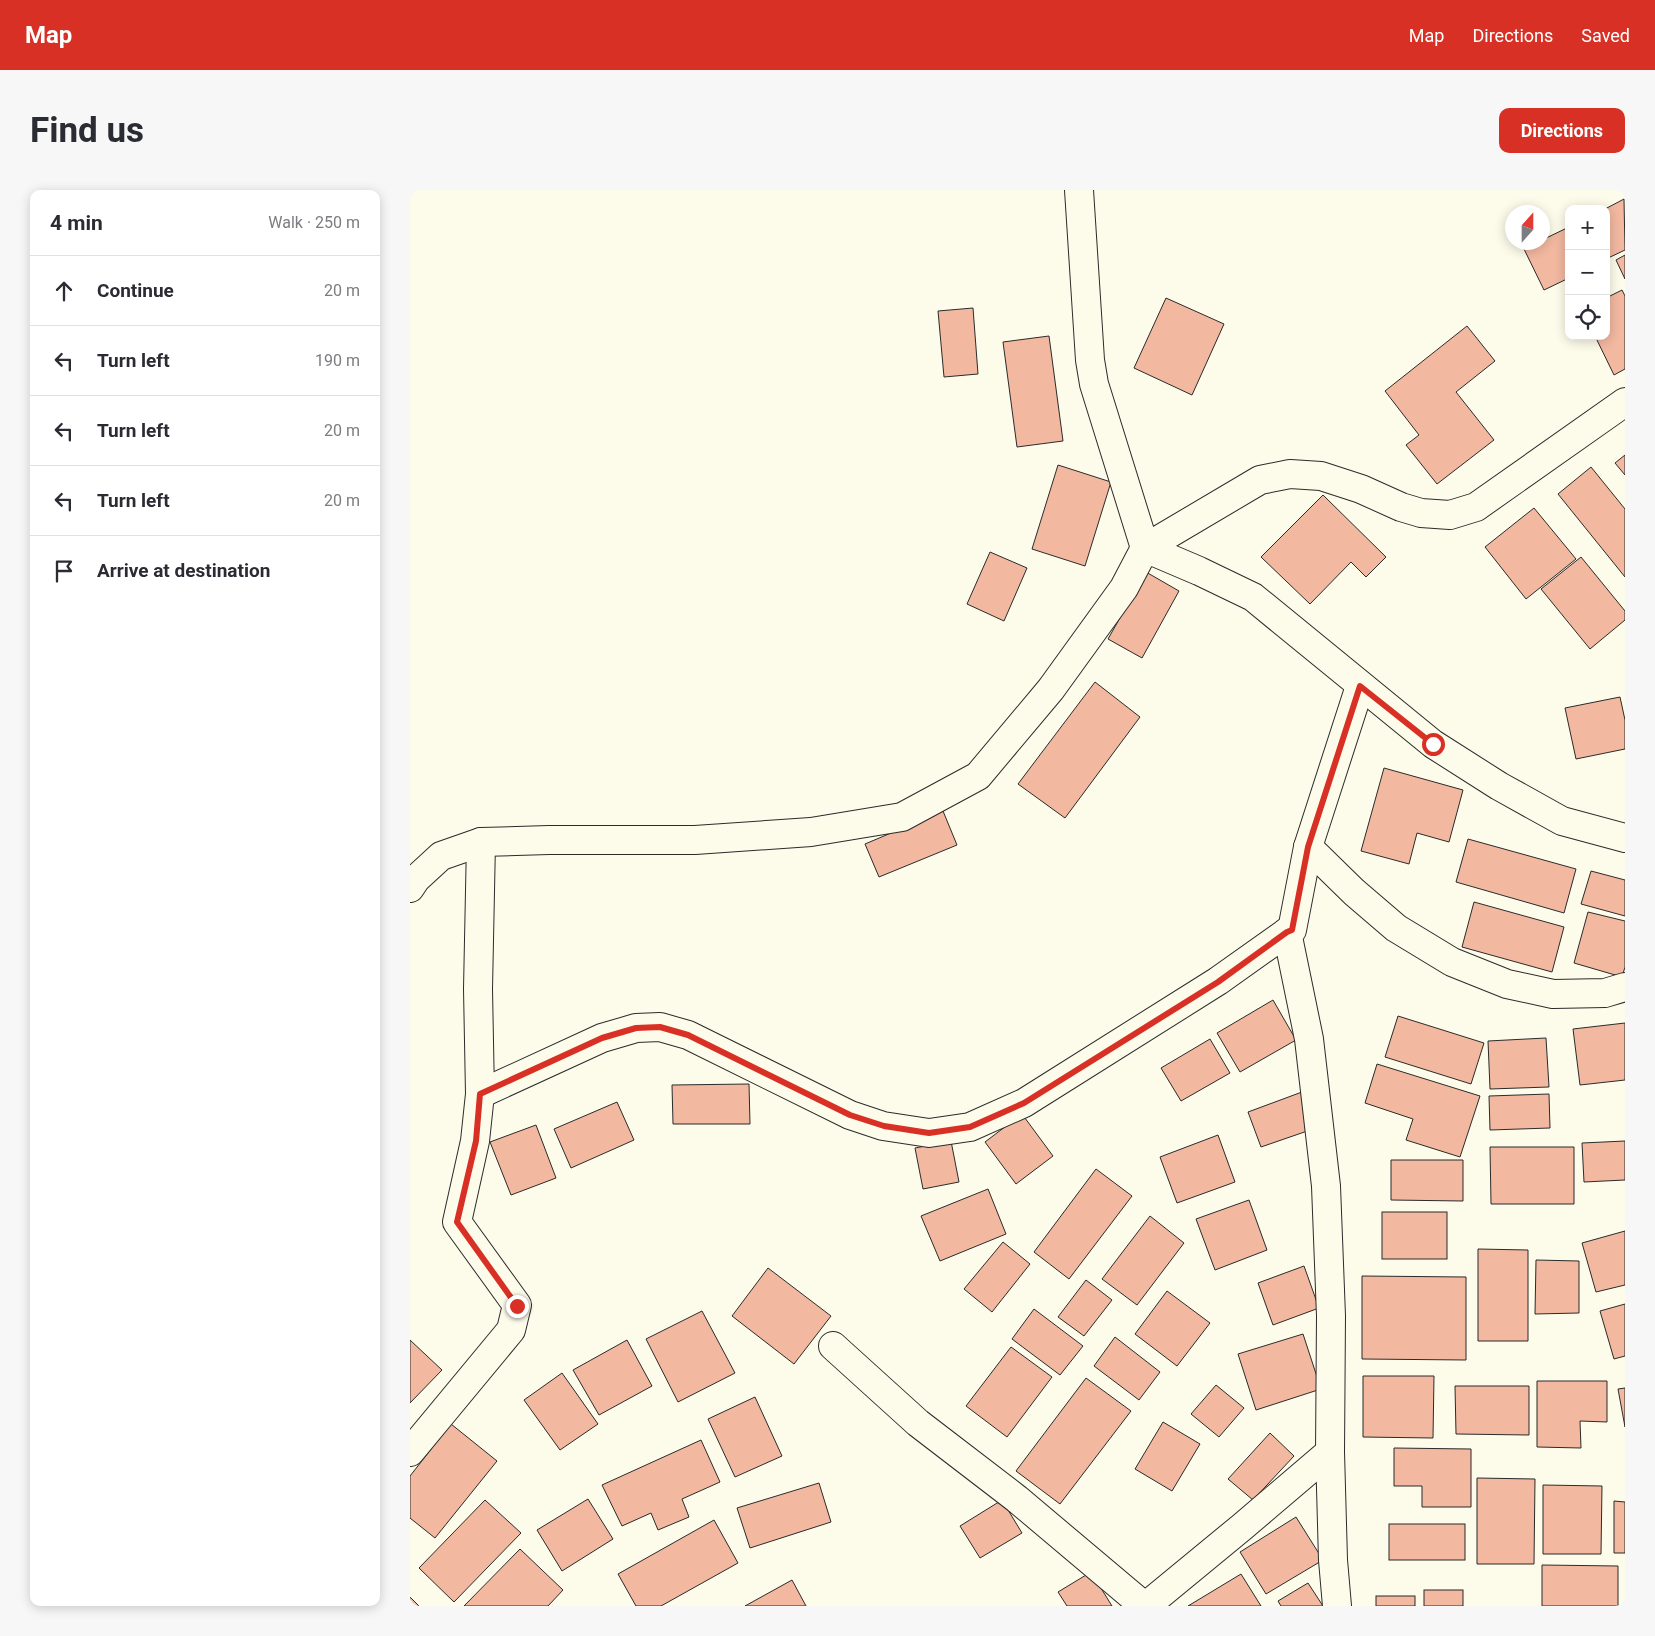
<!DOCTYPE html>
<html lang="en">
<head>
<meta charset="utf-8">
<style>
  body { margin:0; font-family:Roboto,sans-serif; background:#f7f7f7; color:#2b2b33 }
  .controls { position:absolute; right:15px; top:15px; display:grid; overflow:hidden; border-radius:10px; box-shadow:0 2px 12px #0003 }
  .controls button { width:45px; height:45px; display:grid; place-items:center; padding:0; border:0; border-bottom:1px solid #e1e1e2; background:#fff; color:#2b2b33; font:25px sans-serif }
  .compass { position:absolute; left:1095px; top:15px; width:45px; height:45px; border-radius:50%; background:#fff; box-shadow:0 2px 12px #0003; rotate:21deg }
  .stop { position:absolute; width:15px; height:15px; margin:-11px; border:4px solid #d93025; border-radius:50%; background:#fff }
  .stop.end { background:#d93025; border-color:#fff; box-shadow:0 1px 5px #0008 }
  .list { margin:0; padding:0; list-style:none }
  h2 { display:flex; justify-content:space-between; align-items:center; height:65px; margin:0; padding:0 20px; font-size:21px }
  h2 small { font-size:16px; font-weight:400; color:#7c7c81 }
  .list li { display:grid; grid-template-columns:32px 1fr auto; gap:15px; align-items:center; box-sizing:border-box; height:70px; padding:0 20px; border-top:1px solid #e1e1e2 }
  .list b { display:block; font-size:19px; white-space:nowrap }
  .list em { font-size:16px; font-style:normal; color:#7c7c81 }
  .icon { flex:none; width:28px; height:28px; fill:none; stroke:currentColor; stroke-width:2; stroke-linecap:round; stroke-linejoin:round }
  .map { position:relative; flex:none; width:1215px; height:1416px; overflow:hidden; border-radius:10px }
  header { display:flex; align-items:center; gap:30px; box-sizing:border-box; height:70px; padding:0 25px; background:#d93025; color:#fff }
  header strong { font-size:24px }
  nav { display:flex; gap:28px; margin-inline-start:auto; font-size:18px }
  .intro { display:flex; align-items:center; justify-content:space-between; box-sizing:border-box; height:120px; padding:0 30px }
  h1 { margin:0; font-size:35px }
  .button { padding:12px 22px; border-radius:10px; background:#d93025; color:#fff; font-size:18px; font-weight:700 }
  main { display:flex; gap:30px; padding:0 30px }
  aside { flex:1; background:#fff; border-radius:10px; box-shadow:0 2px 12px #0003 }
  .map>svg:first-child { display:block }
  .building { fill:#f2b8a0; stroke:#2b2b2b }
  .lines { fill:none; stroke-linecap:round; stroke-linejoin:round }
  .minor-casing { stroke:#2b2b2b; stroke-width:30 }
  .minor { stroke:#fdfbea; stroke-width:28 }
  .route { stroke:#d93025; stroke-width:6 }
</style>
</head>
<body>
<header>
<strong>Map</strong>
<nav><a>Map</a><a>Directions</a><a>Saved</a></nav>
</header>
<div class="intro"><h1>Find us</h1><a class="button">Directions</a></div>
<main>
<aside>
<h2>4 min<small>Walk · 250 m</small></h2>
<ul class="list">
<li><svg class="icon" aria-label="ahead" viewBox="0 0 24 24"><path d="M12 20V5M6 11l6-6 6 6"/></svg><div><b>Continue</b></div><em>20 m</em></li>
<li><svg class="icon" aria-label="left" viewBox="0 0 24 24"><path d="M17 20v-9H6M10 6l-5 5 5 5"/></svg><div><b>Turn left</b></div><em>190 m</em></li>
<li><svg class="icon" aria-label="left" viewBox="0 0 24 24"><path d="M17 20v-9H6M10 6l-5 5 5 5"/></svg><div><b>Turn left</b></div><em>20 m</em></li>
<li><svg class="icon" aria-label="left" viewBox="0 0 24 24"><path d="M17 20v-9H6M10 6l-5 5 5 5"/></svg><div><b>Turn left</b></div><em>20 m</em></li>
<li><svg class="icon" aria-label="arrive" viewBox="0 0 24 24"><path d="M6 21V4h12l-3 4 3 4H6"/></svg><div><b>Arrive at destination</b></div></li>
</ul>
</aside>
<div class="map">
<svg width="1215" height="1416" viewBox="0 0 1215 1416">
  <rect width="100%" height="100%" fill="#fdfbea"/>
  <g class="building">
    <polygon points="1214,9 1215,60 1196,69 1196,19 1195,19"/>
    <polygon points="1159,37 1159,88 1134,100 1114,59 1127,52 1132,52 1132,50"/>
    <polygon points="1215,65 1215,89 1206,70"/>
    <polygon points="1212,100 1215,106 1215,179 1204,185 1185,146 1196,146 1196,108"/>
    <polygon points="756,108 814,134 782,205 724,178"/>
    <polygon points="563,118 568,184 534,187 528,121"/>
    <polygon points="1057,136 1085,171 1046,202 1084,250 1027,294 996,255 1009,245 975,201"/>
    <polygon points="639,146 653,251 607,257 593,152"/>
    <polygon points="1215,265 1215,285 1205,273"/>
    <polygon points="648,275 701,292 675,376 622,359"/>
    <polygon points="1181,277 1215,319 1215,387 1148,304"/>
    <polygon points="913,305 976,367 956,387 941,372 900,414 851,367"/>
    <polygon points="1124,318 1166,369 1116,409 1075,357"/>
    <polygon points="580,362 617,378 594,431 557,414"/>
    <polygon points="1171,367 1215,421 1215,430 1180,459 1131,399"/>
    <polygon points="736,382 769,401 732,468 698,449"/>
    <polygon points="685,492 730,527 655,628 608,594"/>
    <polygon points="1210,507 1215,530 1215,559 1166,569 1155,518"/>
    <polygon points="974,578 1053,600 1039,652 1007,643 999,674 951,661"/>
    <polygon points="533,621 547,655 469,687 455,654"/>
    <polygon points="1058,649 1166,679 1154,723 1046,692"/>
    <polygon points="1181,681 1215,690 1215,726 1171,714"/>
    <polygon points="1064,712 1154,737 1142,782 1052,757"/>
    <polygon points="1178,722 1215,731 1215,777 1212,787 1164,773"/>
    <polygon points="863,810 886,850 830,882 807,843"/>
    <polygon points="988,826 1074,853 1061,894 975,867"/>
    <polygon points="1215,833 1215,890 1170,895 1163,839"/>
    <polygon points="1136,848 1139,897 1080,899 1078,851"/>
    <polygon points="800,849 820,883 771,911 751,878"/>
    <polygon points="967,874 1070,906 1050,967 996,950 1003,929 955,913"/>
    <polygon points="339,894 340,934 263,934 262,895"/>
    <polygon points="892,902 906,938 851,957 838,922"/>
    <polygon points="1139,904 1140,938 1080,940 1079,906"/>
    <polygon points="207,912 224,950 161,978 144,939"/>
    <polygon points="612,924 643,966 606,994 575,952"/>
    <polygon points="126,935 146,988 101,1005 80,952"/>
    <polygon points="808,945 825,992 767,1013 750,967"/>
    <polygon points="541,951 549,992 513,999 505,958"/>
    <polygon points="1215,951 1215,990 1174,992 1172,953"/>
    <polygon points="1080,957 1164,957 1164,1014 1081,1014"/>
    <polygon points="981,970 1053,970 1053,1011 981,1010"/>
    <polygon points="686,979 722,1006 659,1089 624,1062"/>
    <polygon points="578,999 596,1044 530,1071 511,1026"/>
    <polygon points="839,1010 857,1060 805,1080 786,1029"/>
    <rect x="972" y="1022" width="65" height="47"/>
    <polygon points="740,1026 774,1053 727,1115 692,1089"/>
    <polygon points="1215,1041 1215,1095 1186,1102 1172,1053"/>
    <polygon points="593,1052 620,1074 582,1122 554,1099"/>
    <polygon points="1068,1059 1118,1060 1118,1151 1068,1151"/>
    <polygon points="1126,1070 1169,1071 1169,1123 1125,1124"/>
    <polygon points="894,1076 909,1118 863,1135 848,1093"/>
    <polygon points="358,1078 421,1126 384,1174 322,1126"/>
    <polygon points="952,1086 1056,1087 1056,1170 952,1169"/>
    <polygon points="676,1090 702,1110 674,1146 648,1127"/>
    <polygon points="757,1101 800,1133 767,1176 725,1144"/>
    <polygon points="1215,1114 1215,1166 1204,1169 1190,1121"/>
    <polygon points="624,1119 673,1156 650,1185 602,1149"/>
    <polygon points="292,1121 325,1183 268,1212 236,1149"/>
    <polygon points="893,1144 911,1199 846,1220 828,1164"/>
    <polygon points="705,1147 750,1182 729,1210 684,1176"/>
    <polygon points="0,1150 32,1180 0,1213"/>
    <polygon points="217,1150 242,1196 189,1225 163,1180"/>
    <polygon points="601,1157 642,1187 597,1247 556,1216"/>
    <polygon points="152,1183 188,1234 150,1260 114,1210"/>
    <polygon points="953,1186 1024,1186 1023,1248 953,1247"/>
    <polygon points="676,1188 721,1221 650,1314 606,1281"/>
    <polygon points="1127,1191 1197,1191 1197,1232 1170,1231 1171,1258 1127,1257"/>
    <polygon points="806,1195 834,1218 809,1247 781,1224"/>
    <polygon points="1045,1196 1119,1196 1119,1245 1046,1244"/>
    <polygon points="1215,1198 1215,1237 1208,1199"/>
    <polygon points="345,1207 372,1266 325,1287 298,1229"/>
    <polygon points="753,1232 790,1254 762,1301 725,1279"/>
    <polygon points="41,1234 87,1271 25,1348 0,1328 0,1286"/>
    <polygon points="860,1243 884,1266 843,1310 818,1289"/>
    <polygon points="291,1250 310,1292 272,1309 279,1327 248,1340 241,1323 212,1336 192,1295"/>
    <polygon points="984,1258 1061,1259 1061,1317 1012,1317 1012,1296 984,1296"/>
    <polygon points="1067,1288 1125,1289 1124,1374 1067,1374"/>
    <polygon points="409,1293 421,1332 340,1358 327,1318"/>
    <polygon points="1133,1295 1192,1296 1191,1364 1133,1364"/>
    <polygon points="178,1309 203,1349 152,1381 127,1340"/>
    <polygon points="75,1310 111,1343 44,1412 9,1378"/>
    <polygon points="592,1310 612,1343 570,1368 550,1336"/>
    <polygon points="1204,1311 1215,1312 1215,1363 1204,1363"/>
    <polygon points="886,1327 913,1370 856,1404 830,1362"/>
    <polygon points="304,1330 328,1373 251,1416 226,1416 208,1384"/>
    <rect x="979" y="1334" width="76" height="36"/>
    <polygon points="110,1359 153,1400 138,1416 54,1416"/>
    <polygon points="1132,1375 1208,1376 1208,1416 1132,1416"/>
    <polygon points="681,1382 702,1416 657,1416 648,1402"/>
    <polygon points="831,1384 851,1416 778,1416"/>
    <polygon points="382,1390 396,1416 335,1416"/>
    <polygon points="898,1393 913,1416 871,1416 868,1411"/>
    <rect x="1014" y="1400" width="39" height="16"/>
    <rect x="966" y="1406" width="39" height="10"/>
    <polygon points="0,1407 9,1416 0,1416"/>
  </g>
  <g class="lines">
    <g class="minor-casing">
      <g id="minor">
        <polyline points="669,0 680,170 684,194 735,358 850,290 880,284 911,286 951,299 991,317 1011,323 1040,325 1066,317 1215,212"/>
        <polyline points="898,657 944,702 986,738 1042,772 1097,794 1143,804 1195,803 1215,797"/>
        <polyline points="0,698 6,689 31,666 71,652 139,650 285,650 401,642 492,627 568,586 641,499 714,398 735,358 789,381 843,407 1023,554 1089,596 1152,631 1215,648"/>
        <polyline points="70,904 192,848 226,838 250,837 278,845 440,925 473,936 519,943 560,937 614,913 808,791 877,742"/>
        <polyline points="423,1156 508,1233 607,1309 734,1416"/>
        <polyline points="0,1262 101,1140 107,1115 47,1032 65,951 70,904 68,799 71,652"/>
        <polyline points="736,1416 832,1337 920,1262"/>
        <polyline points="927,1416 923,1370 920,1262 921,1126 916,996 899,849 877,742 882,740 898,657 950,496"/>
      </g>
    </g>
    <use href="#minor" class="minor"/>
  </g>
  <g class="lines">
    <polyline class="route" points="107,1116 47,1032 66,951 70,904 192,848 226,838 250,837 278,845 440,925 474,936 519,943 560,937 614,913 808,792 877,742 882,740 898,657 950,496 1023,554"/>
  </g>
</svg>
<div class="controls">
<button>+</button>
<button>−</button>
<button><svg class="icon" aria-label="locate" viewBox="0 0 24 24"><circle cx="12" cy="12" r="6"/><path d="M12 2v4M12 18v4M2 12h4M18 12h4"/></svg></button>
</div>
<svg class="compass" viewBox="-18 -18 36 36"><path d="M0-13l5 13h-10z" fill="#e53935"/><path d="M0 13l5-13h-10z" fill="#7c7c81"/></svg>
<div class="stop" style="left:1023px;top:554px"></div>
<div class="stop end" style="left:107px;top:1116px"></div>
</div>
</main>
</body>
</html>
